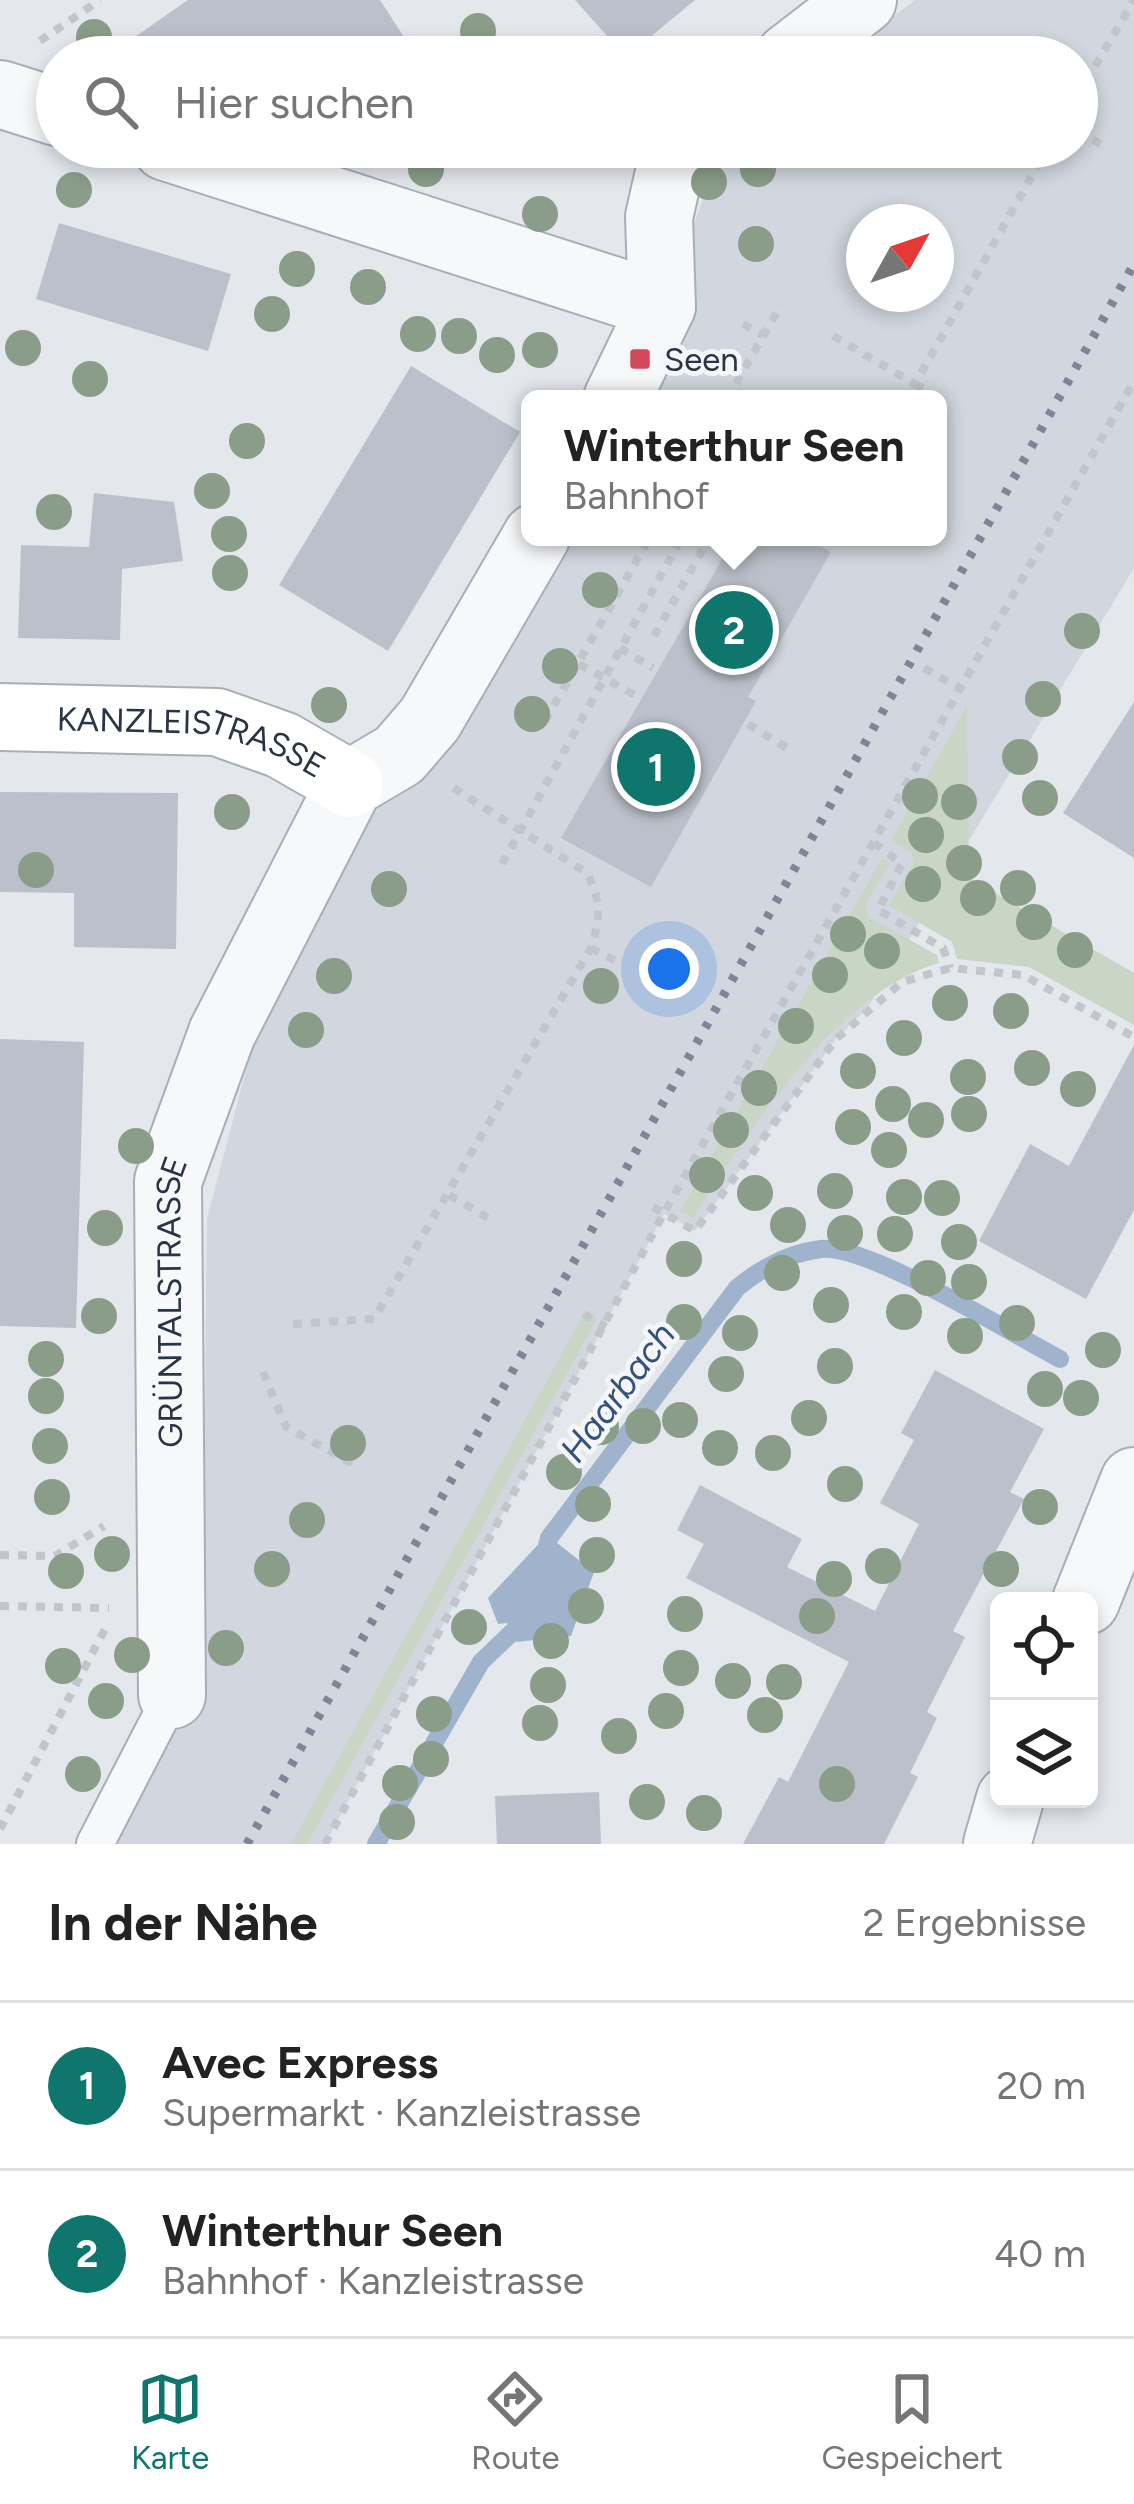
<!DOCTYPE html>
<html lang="de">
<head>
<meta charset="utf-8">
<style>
  body { margin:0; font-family:Figtree,sans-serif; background:#f2f2f2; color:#222 }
  .controls { position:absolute; right:36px; bottom:36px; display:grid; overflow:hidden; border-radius:18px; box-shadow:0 6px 18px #0003 }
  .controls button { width:108px; height:108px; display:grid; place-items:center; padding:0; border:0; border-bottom:3px solid #e0e0e0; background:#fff; color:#222; font:60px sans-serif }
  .compass { position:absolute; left:846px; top:204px; width:108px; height:108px; border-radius:50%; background:#fff; box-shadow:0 6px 18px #0003; rotate:50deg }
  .you { position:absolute; left:669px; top:969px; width:42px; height:42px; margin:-30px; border:9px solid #fff; border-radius:50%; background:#1a73e8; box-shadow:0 0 0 18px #1a73e833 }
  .badge { display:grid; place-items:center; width:78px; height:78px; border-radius:50%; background:#0f766e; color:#fff; font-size:39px; font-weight:700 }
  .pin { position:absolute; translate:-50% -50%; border:6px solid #fff; box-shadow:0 3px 12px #0006 }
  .popup { position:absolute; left:521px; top:390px; width:426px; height:156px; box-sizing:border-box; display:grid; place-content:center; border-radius:18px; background:#fff; filter:drop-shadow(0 3px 9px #0005); font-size:39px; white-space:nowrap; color:#767676 }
  .popup b { font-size:45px; color:#222 }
  .popup::after { content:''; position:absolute; left:50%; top:100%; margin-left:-24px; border:24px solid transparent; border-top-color:#fff }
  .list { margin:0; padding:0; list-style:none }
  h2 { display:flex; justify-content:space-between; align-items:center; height:156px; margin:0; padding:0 48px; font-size:51px }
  h2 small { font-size:39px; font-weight:400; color:#767676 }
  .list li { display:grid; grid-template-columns:78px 1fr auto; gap:36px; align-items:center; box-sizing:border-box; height:168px; padding:0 48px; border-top:3px solid #e0e0e0 }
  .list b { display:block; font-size:45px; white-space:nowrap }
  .list p { margin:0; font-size:39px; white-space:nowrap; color:#767676 }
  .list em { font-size:39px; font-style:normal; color:#767676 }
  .icon { flex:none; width:66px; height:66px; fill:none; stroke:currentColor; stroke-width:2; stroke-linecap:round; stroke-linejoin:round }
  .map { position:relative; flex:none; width:1134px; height:1844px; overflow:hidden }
  .search { position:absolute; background:#fff; box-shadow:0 6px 18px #0003; left:36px; right:36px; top:36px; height:132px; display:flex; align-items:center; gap:30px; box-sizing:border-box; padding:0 42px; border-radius:66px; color:#767676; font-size:45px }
  .sheet { height:492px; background:#fff }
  nav { display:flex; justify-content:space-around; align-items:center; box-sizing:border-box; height:168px; border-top:3px solid #e0e0e0; background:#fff; font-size:33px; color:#767676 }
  nav a { display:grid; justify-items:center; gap:6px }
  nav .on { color:#0f766e }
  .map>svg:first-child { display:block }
  .built { fill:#d2d6de; fill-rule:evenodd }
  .green { fill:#c9d6c5 }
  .water { fill:#9fb4cc }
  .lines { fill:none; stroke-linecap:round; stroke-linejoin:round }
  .stream { stroke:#9fb4cc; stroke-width:18 }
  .building { fill:#bbc0ca }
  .lane-casing { stroke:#a9aeb7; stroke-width:40 }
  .street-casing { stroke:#a9aeb7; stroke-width:70 }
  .secondary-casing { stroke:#a9aeb7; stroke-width:70 }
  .path { stroke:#c2c5cb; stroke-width:8; stroke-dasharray:9 9; stroke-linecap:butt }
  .lane { stroke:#f7f8fa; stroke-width:36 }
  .street { stroke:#f7f8fa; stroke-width:66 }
  .secondary { stroke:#fff; stroke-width:66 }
  .rail { stroke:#7d8696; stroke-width:9; stroke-dasharray:6 12; stroke-linecap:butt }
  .tree { fill:#899d89 }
  .poi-dot { fill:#d1495b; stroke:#f4f6f9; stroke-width:4.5 }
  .labels { text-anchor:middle; stroke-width:10; stroke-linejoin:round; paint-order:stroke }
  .poi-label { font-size:33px; fill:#2b3445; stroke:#f4f6f9; text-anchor:start }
  .street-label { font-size:33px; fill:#2b3445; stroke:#f4f6f9 }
  .water-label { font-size:36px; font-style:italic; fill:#34527a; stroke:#f4f6f9 }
</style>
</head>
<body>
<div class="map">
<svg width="1134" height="1844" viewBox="0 0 1134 1844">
  <rect width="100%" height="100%" fill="#e4e7ec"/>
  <path class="built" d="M915,0H1134V568L868,1007L836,1039L695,1231L664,1214L325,1844H112L202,1667L207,1219L266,994L530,537H938V399H608L668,294L722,147H1077V57H840ZM864,222H936V294H864Z"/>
  <g class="green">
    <polygon points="967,705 969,878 1134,973 1134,1025 1029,967 957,959 952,942 889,905 914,862 911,852 891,841"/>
    <path d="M882,858L890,863L865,905L868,917L937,955L939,963C838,991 747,1133 693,1218L680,1211Z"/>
    <polygon points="584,1313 597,1319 307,1844 291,1844"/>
  </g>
  <polygon class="water" points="547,1535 594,1572 571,1636 516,1642 507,1623 498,1624 488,1598"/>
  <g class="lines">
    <g class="stream">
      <path d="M543,1562L549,1538L737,1288C761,1268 789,1253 821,1249C868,1244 1012,1334 1060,1359"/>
      <polyline points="376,1844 481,1662 527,1618"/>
    </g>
  </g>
  <g class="building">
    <polygon points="188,0 380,0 417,57 106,57"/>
    <polygon points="575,0 695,0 626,57"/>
    <polygon points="59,223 231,274 208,351 36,299"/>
    <polygon points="411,366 520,432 388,651 279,585"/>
    <polygon points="94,493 174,502 183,561 122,569 120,640 18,638 21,545 89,547"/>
    <polygon points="735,537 804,537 831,552 748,697 756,701 651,887 561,838"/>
    <polygon points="1134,702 1134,858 1063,813"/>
    <polygon points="0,792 178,793 176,949 74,947 74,893 0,892"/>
    <polygon points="0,1039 84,1042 76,1328 0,1326"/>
    <polygon points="1134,1045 1134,1210 1086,1299 979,1241 1030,1144 1069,1166"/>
    <polygon points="935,1370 1044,1429 1010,1492 1024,1499 953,1631 965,1637 927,1712 937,1718 910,1773 918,1777 884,1844 743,1844 779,1777 788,1782 849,1662 686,1578 704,1544 677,1530 700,1485 802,1539 787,1567 875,1611 919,1524 880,1503 914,1440 901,1433"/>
    <polygon points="599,1792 601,1844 497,1844 495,1796"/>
  </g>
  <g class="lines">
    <g class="lane-casing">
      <polyline id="lane" points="95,1844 172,1695"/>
    </g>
    <g class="street-casing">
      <g id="street">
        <polyline points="789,57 863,0"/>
        <polyline points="0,94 57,112"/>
        <polyline points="166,147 662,306"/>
        <polyline points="617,399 662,306 659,217 673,155 680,147"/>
        <polyline points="1086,1601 1134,1481"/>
        <path id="s1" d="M172,1695L168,1181L222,1033L350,784L399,755L430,719L536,537"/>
        <polyline points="997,1844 1010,1799"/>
      </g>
    </g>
    <g class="secondary-casing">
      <g id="secondary">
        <path id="s2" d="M0,717L217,722L282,745L350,784"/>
      </g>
    </g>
    <g class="path">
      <polyline points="40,41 100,0"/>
      <polyline points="1077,97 1134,0"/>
      <polyline points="1077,131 1104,146"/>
      <polyline points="743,324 763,335"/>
      <polyline points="833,336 915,384 1048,147"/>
      <polyline points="915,384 931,392"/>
      <polyline points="727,399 781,305"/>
      <polyline points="654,636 710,537"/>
      <polyline points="620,648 653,668"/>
      <polyline points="579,664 640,698"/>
      <polyline points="924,668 961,689"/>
      <polyline points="545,721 650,537"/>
      <polyline points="748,724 790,750"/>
      <polyline points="874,843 902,864 878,910 943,948 950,968"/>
      <polyline points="502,864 682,537"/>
      <polyline points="591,948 617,962"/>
      <polyline points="449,1195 495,1222"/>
      <polyline points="653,1207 695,1231 836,1039 902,982 950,968 1023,975 1134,1037"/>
      <polyline points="584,1314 606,1327"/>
      <path d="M293,1324L374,1319L591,948C601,919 601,900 587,873L452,787"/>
      <polyline points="263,1372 286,1427 357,1466"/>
      <polyline points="0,1555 55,1556 104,1526"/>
      <polyline points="0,1606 109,1608"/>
      <polyline points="0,1829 105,1629"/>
      <polyline points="325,1844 664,1213 1134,381"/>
    </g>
    <use href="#lane" class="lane"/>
    <use href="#street" class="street"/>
    <use href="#secondary" class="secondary"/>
    <polyline class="rail" points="247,1844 1134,264"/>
  </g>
  <g class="tree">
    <circle cx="478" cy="31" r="18"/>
    <circle cx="94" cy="37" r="18"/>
    <circle cx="426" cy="169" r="18"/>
    <circle cx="758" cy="169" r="18"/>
    <circle cx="709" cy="182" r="18"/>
    <circle cx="74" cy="190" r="18"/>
    <circle cx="540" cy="214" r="18"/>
    <circle cx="756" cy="244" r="18"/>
    <circle cx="297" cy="269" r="18"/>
    <circle cx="368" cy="287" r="18"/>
    <circle cx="272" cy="314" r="18"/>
    <circle cx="418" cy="334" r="18"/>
    <circle cx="459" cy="336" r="18"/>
    <circle cx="23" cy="348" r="18"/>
    <circle cx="540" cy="350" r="18"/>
    <circle cx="497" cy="355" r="18"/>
    <circle cx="90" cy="379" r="18"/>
    <circle cx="247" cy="441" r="18"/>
    <circle cx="212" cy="491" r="18"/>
    <circle cx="54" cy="512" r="18"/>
    <circle cx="229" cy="534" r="18"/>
    <circle cx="230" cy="573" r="18"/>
    <circle cx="600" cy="590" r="18"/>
    <circle cx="1082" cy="631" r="18"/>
    <circle cx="560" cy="666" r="18"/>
    <circle cx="1043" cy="699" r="18"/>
    <circle cx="329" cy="705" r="18"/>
    <circle cx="532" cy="714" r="18"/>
    <circle cx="1020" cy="757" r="18"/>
    <circle cx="920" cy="796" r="18"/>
    <circle cx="1040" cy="798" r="18"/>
    <circle cx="959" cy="802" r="18"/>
    <circle cx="232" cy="812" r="18"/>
    <circle cx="926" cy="835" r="18"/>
    <circle cx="964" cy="863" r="18"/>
    <circle cx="36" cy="870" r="18"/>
    <circle cx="923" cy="884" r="18"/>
    <circle cx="1018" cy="888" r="18"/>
    <circle cx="389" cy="889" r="18"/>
    <circle cx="978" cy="898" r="18"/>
    <circle cx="1034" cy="922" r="18"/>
    <circle cx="848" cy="934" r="18"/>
    <circle cx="1075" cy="950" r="18"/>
    <circle cx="882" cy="951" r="18"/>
    <circle cx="830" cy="975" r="18"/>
    <circle cx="334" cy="976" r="18"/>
    <circle cx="601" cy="986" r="18"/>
    <circle cx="950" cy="1003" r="18"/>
    <circle cx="1011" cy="1011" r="18"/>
    <circle cx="796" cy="1026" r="18"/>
    <circle cx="306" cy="1030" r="18"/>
    <circle cx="904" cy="1038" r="18"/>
    <circle cx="1032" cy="1068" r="18"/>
    <circle cx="858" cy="1071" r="18"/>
    <circle cx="968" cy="1077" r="18"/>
    <circle cx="759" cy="1088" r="18"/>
    <circle cx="1078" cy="1089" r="18"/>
    <circle cx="893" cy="1104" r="18"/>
    <circle cx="969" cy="1114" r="18"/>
    <circle cx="926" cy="1120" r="18"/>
    <circle cx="853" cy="1127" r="18"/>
    <circle cx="731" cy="1130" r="18"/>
    <circle cx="136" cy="1146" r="18"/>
    <circle cx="889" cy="1150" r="18"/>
    <circle cx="707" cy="1175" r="18"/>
    <circle cx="835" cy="1191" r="18"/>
    <circle cx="755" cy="1193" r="18"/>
    <circle cx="904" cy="1197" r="18"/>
    <circle cx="942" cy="1198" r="18"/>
    <circle cx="788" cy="1225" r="18"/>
    <circle cx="105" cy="1228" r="18"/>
    <circle cx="845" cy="1233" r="18"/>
    <circle cx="895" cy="1234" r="18"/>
    <circle cx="959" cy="1242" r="18"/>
    <circle cx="684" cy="1259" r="18"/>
    <circle cx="782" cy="1273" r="18"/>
    <circle cx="928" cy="1278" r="18"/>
    <circle cx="969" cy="1282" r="18"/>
    <circle cx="831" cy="1305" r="18"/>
    <circle cx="904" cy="1312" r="18"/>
    <circle cx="99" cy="1316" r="18"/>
    <circle cx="684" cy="1322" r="18"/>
    <circle cx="1017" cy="1323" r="18"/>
    <circle cx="740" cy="1333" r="18"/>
    <circle cx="965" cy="1336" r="18"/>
    <circle cx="1103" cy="1350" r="18"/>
    <circle cx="46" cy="1359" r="18"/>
    <circle cx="835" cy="1366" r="18"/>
    <circle cx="726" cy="1374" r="18"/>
    <circle cx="1045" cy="1389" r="18"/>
    <circle cx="46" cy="1396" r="18"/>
    <circle cx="1081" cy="1398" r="18"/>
    <circle cx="809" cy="1418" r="18"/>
    <circle cx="680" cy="1420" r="18"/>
    <circle cx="643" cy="1426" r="18"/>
    <circle cx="601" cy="1427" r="18"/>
    <circle cx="348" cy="1443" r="18"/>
    <circle cx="50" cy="1446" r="18"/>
    <circle cx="720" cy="1448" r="18"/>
    <circle cx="773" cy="1453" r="18"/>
    <circle cx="564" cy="1472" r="18"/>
    <circle cx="845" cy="1484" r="18"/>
    <circle cx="52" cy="1497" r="18"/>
    <circle cx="593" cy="1504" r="18"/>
    <circle cx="1040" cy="1507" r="18"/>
    <circle cx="307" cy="1520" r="18"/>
    <circle cx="112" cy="1554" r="18"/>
    <circle cx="597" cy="1555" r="18"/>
    <circle cx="883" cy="1566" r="18"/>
    <circle cx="272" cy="1569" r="18"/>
    <circle cx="1001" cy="1569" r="18"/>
    <circle cx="66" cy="1571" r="18"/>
    <circle cx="834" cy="1579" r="18"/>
    <circle cx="586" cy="1606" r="18"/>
    <circle cx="685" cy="1614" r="18"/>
    <circle cx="817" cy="1616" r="18"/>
    <circle cx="469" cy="1627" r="18"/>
    <circle cx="551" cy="1641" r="18"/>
    <circle cx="226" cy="1648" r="18"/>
    <circle cx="132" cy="1655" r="18"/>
    <circle cx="63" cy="1666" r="18"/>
    <circle cx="681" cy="1668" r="18"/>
    <circle cx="733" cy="1681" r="18"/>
    <circle cx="784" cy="1682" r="18"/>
    <circle cx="548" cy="1685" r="18"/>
    <circle cx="106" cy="1701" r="18"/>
    <circle cx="666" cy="1711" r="18"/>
    <circle cx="434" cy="1714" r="18"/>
    <circle cx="765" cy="1715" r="18"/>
    <circle cx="540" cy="1723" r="18"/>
    <circle cx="619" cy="1736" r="18"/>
    <circle cx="431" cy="1759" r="18"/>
    <circle cx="83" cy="1774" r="18"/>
    <circle cx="400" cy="1783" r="18"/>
    <circle cx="837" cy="1784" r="18"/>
    <circle cx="647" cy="1802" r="18"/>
    <circle cx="704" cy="1813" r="18"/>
    <circle cx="397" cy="1822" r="18"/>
  </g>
  <rect class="poi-dot" x="628" y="347" width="24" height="24" rx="6"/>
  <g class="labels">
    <g class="poi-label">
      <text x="664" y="371">Seen</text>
    </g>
    <g class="street-label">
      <text dy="12" stroke="none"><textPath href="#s2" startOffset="195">KANZLEISTRASSE</textPath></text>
      <text dy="12" stroke="none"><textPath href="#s1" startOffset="393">GRÜNTALSTRASSE</textPath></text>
    </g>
    <g class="water-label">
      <text transform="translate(617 1392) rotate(-53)" y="13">Haarbach</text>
    </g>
  </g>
</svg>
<div class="controls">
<button><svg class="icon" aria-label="locate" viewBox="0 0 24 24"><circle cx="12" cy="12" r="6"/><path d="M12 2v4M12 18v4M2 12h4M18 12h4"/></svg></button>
<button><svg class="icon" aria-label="layers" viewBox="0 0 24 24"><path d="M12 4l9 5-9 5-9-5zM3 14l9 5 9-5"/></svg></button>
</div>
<svg class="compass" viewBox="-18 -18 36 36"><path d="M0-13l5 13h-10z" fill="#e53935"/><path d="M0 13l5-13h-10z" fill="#767676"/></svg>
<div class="you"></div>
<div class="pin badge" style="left:656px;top:767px">1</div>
<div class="pin badge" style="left:734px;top:630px">2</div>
<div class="popup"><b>Winterthur Seen</b>Bahnhof</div>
<div class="search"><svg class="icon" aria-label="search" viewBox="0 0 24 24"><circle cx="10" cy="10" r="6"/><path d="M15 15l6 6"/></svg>Hier suchen</div>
</div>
<section class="sheet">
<h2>In der Nähe<small>2 Ergebnisse</small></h2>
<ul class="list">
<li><span class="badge">1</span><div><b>Avec Express</b><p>Supermarkt · Kanzleistrasse</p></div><em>20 m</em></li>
<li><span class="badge">2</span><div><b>Winterthur Seen</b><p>Bahnhof · Kanzleistrasse</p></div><em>40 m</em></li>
</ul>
</section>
<nav>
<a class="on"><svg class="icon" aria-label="map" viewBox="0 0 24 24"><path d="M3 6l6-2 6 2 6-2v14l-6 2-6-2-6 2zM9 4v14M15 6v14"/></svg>Karte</a>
<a><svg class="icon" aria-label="directions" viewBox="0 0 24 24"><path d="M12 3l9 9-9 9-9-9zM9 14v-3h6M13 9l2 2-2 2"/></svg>Route</a>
<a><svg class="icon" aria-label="saved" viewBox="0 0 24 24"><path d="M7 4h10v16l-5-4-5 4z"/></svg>Gespeichert</a>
</nav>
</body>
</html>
